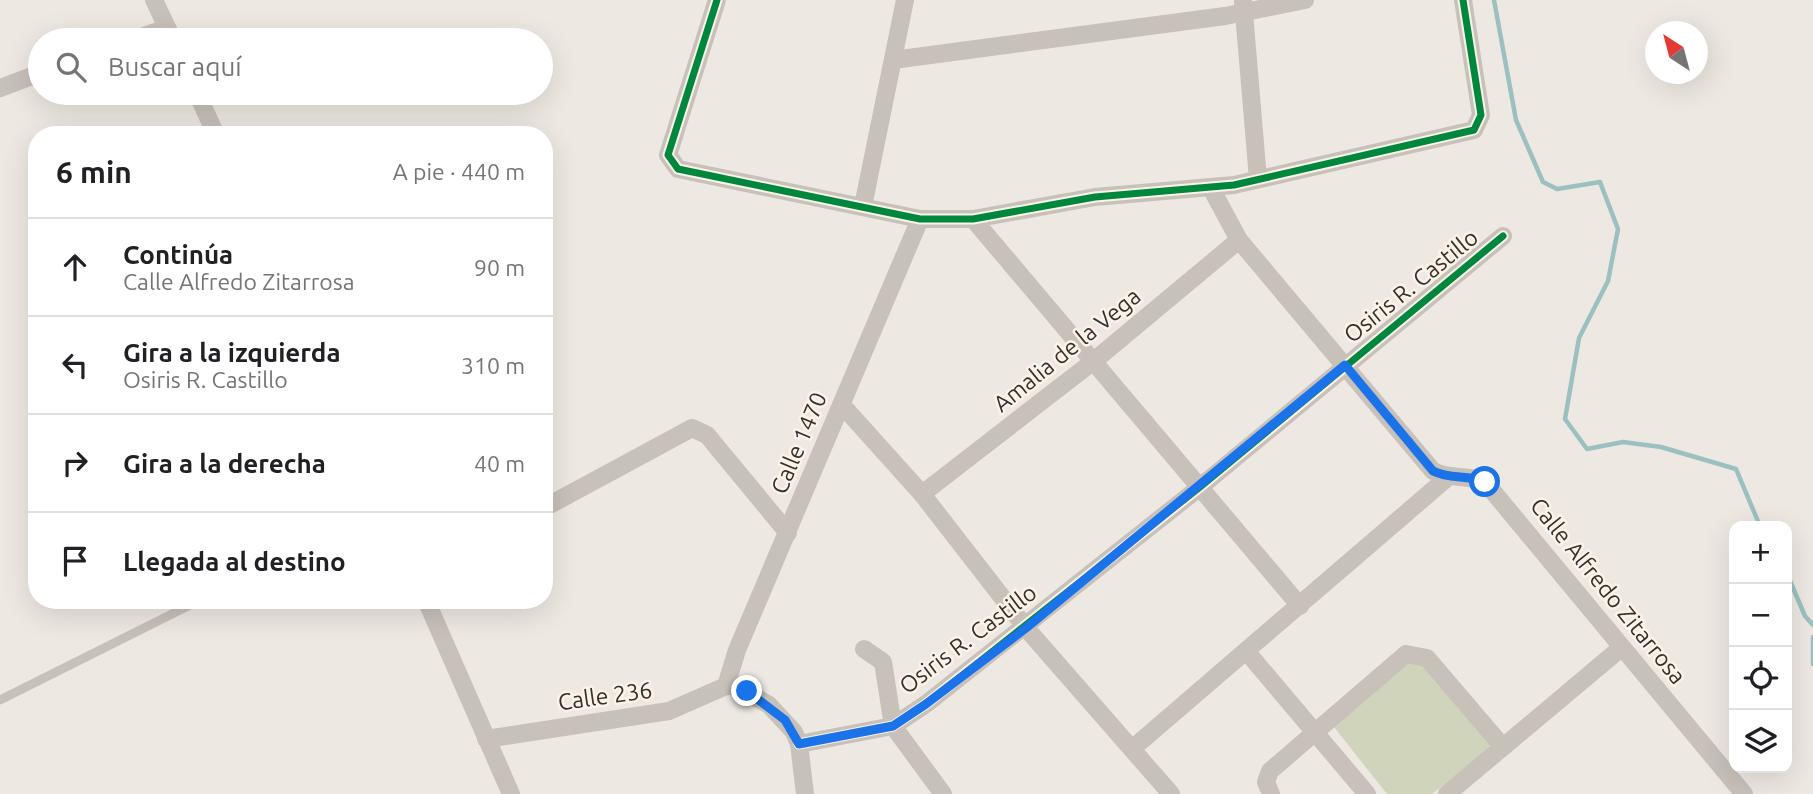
<!DOCTYPE html>
<html lang="es">
<head>
<meta charset="utf-8">
<style>
  body { margin:0; font-family:Ubuntu,sans-serif; background:#f2f2f2; color:#202124 }
  .controls { position:absolute; right:21px; bottom:21px; display:grid; overflow:hidden; border-radius:14px; box-shadow:0 7px 28px #0002 }
  .controls button { width:63px; height:63px; display:grid; place-items:center; padding:0; border:0; border-bottom:2px solid #e0e0e0; background:#fff; color:#202124; font:35px sans-serif }
  .compass { position:absolute; left:1645px; top:21px; width:63px; height:63px; border-radius:50%; background:#fff; box-shadow:0 7px 28px #0002; rotate:324deg }
  .stop { position:absolute; width:21px; height:21px; margin:-16px; border:5px solid #1a73e8; border-radius:50%; background:#fff }
  .stop.end { background:#1a73e8; border-color:#fff; box-shadow:0 2px 7px #0008 }
  .list { margin:0; padding:0; list-style:none }
  h2 { display:flex; justify-content:space-between; align-items:center; height:91px; margin:0; padding:0 28px; font-size:30px }
  h2 small { font-size:23px; font-weight:400; color:#757577 }
  .list li { display:grid; grid-template-columns:46px 1fr auto; gap:21px; align-items:center; box-sizing:border-box; height:98px; padding:0 28px; border-top:2px solid #e0e0e0 }
  .list b { display:block; font-size:26px; white-space:nowrap }
  .list p { margin:0; font-size:23px; white-space:nowrap; color:#757577 }
  .list em { font-size:23px; font-style:normal; color:#757577 }
  .icon { flex:none; width:38px; height:38px; fill:none; stroke:currentColor; stroke-width:2; stroke-linecap:round; stroke-linejoin:round }
  .map { position:relative; flex:none; width:1813px; height:794px; overflow:hidden }
  .search { position:absolute; background:#fff; box-shadow:0 7px 28px #0002; left:28px; top:28px; width:525px; height:77px; display:flex; align-items:center; gap:18px; box-sizing:border-box; padding:0 24px; border-radius:38px; color:#757577; font-size:26px }
  .panel { position:absolute; background:#fff; box-shadow:0 7px 28px #0002; left:28px; top:126px; width:525px; height:483px; border-radius:28px }
  .map>svg:first-child { display:block }
  .green { fill:#cfd4bb }
  .lines { fill:none; stroke-linecap:round; stroke-linejoin:round }
  .stream { stroke:#9cc0c1; stroke-width:4.5 }
  .service { stroke:#c8c1ba; stroke-width:9 }
  .minor { stroke:#c8c1ba; stroke-width:18 }
  .cycleway-casing { stroke:#fbf3e9; stroke-width:11 }
  .cycleway { stroke:#00873e; stroke-width:7 }
  .route { stroke:#1a73e8; stroke-width:9 }
  .labels { text-anchor:middle; stroke-width:5; stroke-linejoin:round; paint-order:stroke }
  .street-label { font-size:23px; fill:#392e28; stroke:#fbf3e9 }
</style>
</head>
<body>
<div class="map">
<svg width="1813" height="794" viewBox="0 0 1813 794">
  <rect width="100%" height="100%" fill="#eee8e2"/>
  <polygon class="green" points="1407,663 1425,663 1489,738 1490,749 1432,794 1387,794 1334,727"/>
  <g class="lines">
    <g class="stream">
      <polyline points="1494,0 1516,120 1543,182 1557,189 1600,182 1618,229 1608,281 1579,338 1565,419 1587,449 1623,442 1661,447 1736,469 1760,526"/>
      <polyline points="1787,574 1805,616 1813,625"/>
      <polyline points="1813,637 1813,664"/>
    </g>
    <polyline class="service" points="0,700 200,600"/>
    <g class="minor">
      <polyline points="154,0 173,40"/>
      <polyline points="717,0 668,155 678,169 920,219 973,219 1095,197 1234,185 1474,130 1481,115 1463,0"/>
      <polyline points="1243,1 1258,179"/>
      <polyline points="132,40 167,28"/>
      <polyline points="893,60 1225,16 1305,0"/>
      <polyline points="0,88 40,73"/>
      <polyline points="197,93 216,135"/>
      <path d="M1211,188L1239,240L1433,471C1451,480 1467,474 1485,482L1744,794"/>
      <polyline points="863,206 905,0"/>
      <polyline points="973,219 1300,606"/>
      <polyline points="842,405 922,494 1026,628 1171,794"/>
      <polyline points="922,494 1095,360 1239,240"/>
      <polyline points="544,508 692,428 707,435 788,533"/>
      <polyline points="426,600 511,794"/>
      <polyline points="864,649 883,662 893,726 943,794"/>
      <polyline points="1247,652 1367,794"/>
      <polyline points="726,686 737,650 920,219"/>
      <polyline points="486,739 669,711 726,686 736,686 769,705 794,732 799,744 805,794"/>
      <polyline points="799,744 893,726 926,704 1200,487 1503,236"/>
      <polyline points="1133,748 1447,478"/>
      <polyline points="1271,794 1266,782 1270,771 1406,654 1427,658 1503,747"/>
      <polyline points="1447,794 1621,648"/>
    </g>
    <g class="cycleway-casing">
      <g id="cycleway">
        <polyline points="717,0 668,155 678,169 920,219 973,219 1095,197 1234,185 1474,130 1481,115 1463,0"/>
        <polyline points="799,744 893,726 926,704 1200,487 1503,236"/>
      </g>
    </g>
    <use href="#cycleway" class="cycleway"/>
  </g>
  <g class="lines">
    <path class="route" d="M747,691L785,720L799,744L893,726L926,704L1026,628L1345,365L1433,471C1451,480 1467,474 1485,482"/>
  </g>
  <g class="labels">
    <g class="street-label">
      <text transform="translate(1411 286) rotate(-39)" y="8">Osiris R. Castillo</text>
      <text transform="translate(1067 350) rotate(-39)" y="8">Amalia de la Vega</text>
      <text transform="translate(799 443) rotate(-67)" y="8">Calle 1470</text>
      <text transform="translate(1608 591) rotate(51)" y="8">Calle Alfredo Zitarrosa</text>
      <text transform="translate(968 639) rotate(-37)" y="8">Osiris R. Castillo</text>
      <text transform="translate(605 696) rotate(-8)" y="8">Calle 236</text>
    </g>
  </g>
</svg>
<div class="controls">
<button>+</button>
<button>−</button>
<button><svg class="icon" aria-label="locate" viewBox="0 0 24 24"><circle cx="12" cy="12" r="6"/><path d="M12 2v4M12 18v4M2 12h4M18 12h4"/></svg></button>
<button><svg class="icon" aria-label="layers" viewBox="0 0 24 24"><path d="M12 4l9 5-9 5-9-5zM3 14l9 5 9-5"/></svg></button>
</div>
<svg class="compass" viewBox="-18 -18 36 36"><path d="M0-13l5 13h-10z" fill="#e53935"/><path d="M0 13l5-13h-10z" fill="#757577"/></svg>
<div class="stop" style="left:1485px;top:482px"></div>
<div class="stop end" style="left:747px;top:691px"></div>
<div class="search"><svg class="icon" aria-label="search" viewBox="0 0 24 24"><circle cx="10" cy="10" r="6"/><path d="M15 15l6 6"/></svg>Buscar aquí</div>
<section class="panel">
<h2>6 min<small>A pie · 440 m</small></h2>
<ul class="list">
<li><svg class="icon" aria-label="ahead" viewBox="0 0 24 24"><path d="M12 20V5M6 11l6-6 6 6"/></svg><div><b>Continúa</b><p>Calle Alfredo Zitarrosa</p></div><em>90 m</em></li>
<li><svg class="icon" aria-label="left" viewBox="0 0 24 24"><path d="M17 20v-9H6M10 6l-5 5 5 5"/></svg><div><b>Gira a la izquierda</b><p>Osiris R. Castillo</p></div><em>310 m</em></li>
<li><svg class="icon" aria-label="right" viewBox="0 0 24 24"><path d="M7 20v-9h11M14 6l5 5-5 5"/></svg><div><b>Gira a la derecha</b></div><em>40 m</em></li>
<li><svg class="icon" aria-label="arrive" viewBox="0 0 24 24"><path d="M6 21V4h12l-3 4 3 4H6"/></svg><div><b>Llegada al destino</b></div></li>
</ul>
</section>
</div>
</body>
</html>
